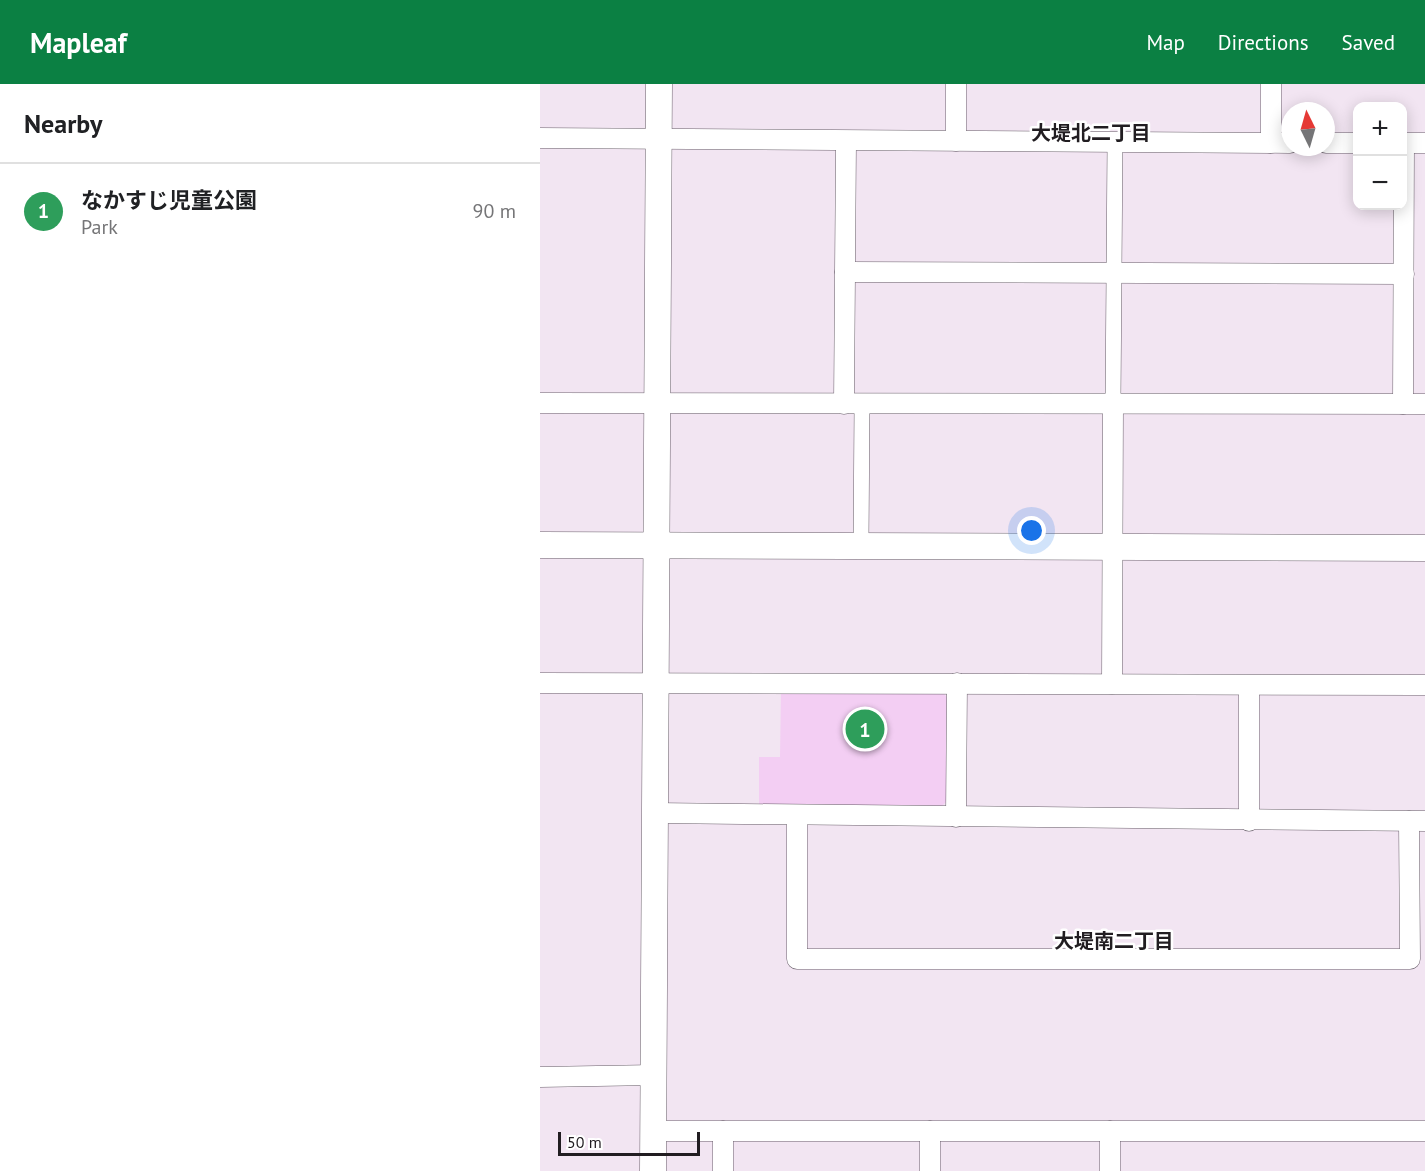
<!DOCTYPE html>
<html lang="en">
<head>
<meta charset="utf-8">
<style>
  body { margin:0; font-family:"PT Sans","Noto Sans JP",sans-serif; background:#f6f6f6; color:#202124 }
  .controls { position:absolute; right:18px; top:18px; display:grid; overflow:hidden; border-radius:12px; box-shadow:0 3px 15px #0003 }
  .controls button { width:54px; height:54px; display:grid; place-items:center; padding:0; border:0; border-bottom:2px solid #e0e0e0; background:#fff; color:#202124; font:30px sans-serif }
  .compass { position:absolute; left:741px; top:18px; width:54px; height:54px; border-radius:50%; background:#fff; box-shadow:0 3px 15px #0003; rotate:355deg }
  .scale { position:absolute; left:18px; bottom:15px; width:142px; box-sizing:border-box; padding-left:6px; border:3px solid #211d21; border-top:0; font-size:16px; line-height:21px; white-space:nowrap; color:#211d21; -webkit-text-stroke:4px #fff; paint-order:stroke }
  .you { position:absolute; left:492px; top:447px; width:21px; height:21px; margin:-15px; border:4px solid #fff; border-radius:50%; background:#1a73e8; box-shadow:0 0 0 9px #1a73e833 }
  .badge { display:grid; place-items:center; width:39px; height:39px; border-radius:50%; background:#0b8043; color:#fff; font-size:20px; font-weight:700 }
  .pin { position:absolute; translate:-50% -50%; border:3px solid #fff; box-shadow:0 2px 6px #0006 }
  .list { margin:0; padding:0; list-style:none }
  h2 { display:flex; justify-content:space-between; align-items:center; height:78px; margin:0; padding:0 24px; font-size:26px }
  h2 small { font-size:20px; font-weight:400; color:#757577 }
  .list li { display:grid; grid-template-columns:39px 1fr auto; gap:18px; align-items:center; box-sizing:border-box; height:96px; padding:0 24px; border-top:2px solid #e0e0e0 }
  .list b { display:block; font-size:22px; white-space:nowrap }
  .list p { margin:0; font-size:20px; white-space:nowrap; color:#757577 }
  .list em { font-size:20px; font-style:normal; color:#757577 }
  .map { position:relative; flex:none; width:885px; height:1087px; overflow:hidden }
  header { display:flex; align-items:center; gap:36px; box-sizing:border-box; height:84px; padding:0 30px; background:#0b8043; color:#fff }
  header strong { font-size:28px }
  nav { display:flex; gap:33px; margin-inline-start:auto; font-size:21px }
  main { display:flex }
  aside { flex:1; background:#fff }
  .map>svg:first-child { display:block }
  .green { fill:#f3cef3 }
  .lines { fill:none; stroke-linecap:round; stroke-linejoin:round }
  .pedestrian-casing { stroke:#695f6a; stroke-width:16 }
  .minor-casing { stroke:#695f6a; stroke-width:21 }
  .tertiary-casing { stroke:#695f6a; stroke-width:27 }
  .pedestrian { stroke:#fff; stroke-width:15 }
  .minor { stroke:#fff; stroke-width:20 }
  .tertiary { stroke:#fff; stroke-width:26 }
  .labels { text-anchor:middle; stroke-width:5; stroke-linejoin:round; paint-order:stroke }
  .neighbourhood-label { font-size:20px; font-weight:bold; fill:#211d21; stroke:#fff }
</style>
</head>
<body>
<header>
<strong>Mapleaf</strong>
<nav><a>Map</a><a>Directions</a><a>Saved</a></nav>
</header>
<main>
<aside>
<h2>Nearby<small></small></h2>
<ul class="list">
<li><span class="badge" style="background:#2e9e5b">1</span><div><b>なかすじ児童公園</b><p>Park</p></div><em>90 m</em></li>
</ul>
</aside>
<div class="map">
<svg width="885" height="1087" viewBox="0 0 885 1087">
  <rect width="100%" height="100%" fill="#f2e5f2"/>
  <polygon class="green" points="241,604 400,605 410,617 409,715 402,722 219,721 219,673 240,673"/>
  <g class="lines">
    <g class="pedestrian-casing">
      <g id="pedestrian">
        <polyline points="573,320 575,58"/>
        <polyline points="321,462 322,320"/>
      </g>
    </g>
    <g class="minor-casing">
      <g id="minor">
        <polyline points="0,54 750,59"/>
        <polyline points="416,57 416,0"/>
        <polyline points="731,59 731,0"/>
        <polyline points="786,59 818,59"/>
        <polyline points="862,59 885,59"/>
        <polyline points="305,188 864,190"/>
        <polyline points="0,319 885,320"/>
        <polyline points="304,320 306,57"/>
        <polyline points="863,320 864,59"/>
        <polyline points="0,599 885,601"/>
        <polyline points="572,600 573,320"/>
        <polyline points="115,729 885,737"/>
        <polyline points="257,731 257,875 870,875 869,737"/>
        <polyline points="416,733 417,599"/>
        <polyline points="709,737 709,602"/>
        <polyline points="0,993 114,991"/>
        <polyline points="113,1047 885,1047"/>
        <polyline points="183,1087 183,1047"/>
        <polyline points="390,1087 390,1047"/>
        <polyline points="570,1087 570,1047"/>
      </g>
    </g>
    <g class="tertiary-casing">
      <g id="tertiary">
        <polyline points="0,461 885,464"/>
        <polyline points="113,1087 119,0"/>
      </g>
    </g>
    <use href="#pedestrian" class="pedestrian"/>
    <use href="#minor" class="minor"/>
    <use href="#tertiary" class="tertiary"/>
  </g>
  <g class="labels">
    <g class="neighbourhood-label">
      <text x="551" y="56">大堤北二丁目</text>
      <text x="574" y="864">大堤南二丁目</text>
    </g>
  </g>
</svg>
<div class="controls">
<button>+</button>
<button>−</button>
</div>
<svg class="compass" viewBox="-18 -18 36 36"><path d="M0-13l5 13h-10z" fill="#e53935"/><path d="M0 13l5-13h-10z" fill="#757577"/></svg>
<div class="scale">50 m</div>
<div class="you"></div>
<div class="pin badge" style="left:325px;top:645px;background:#2e9e5b">1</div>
</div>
</main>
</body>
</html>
